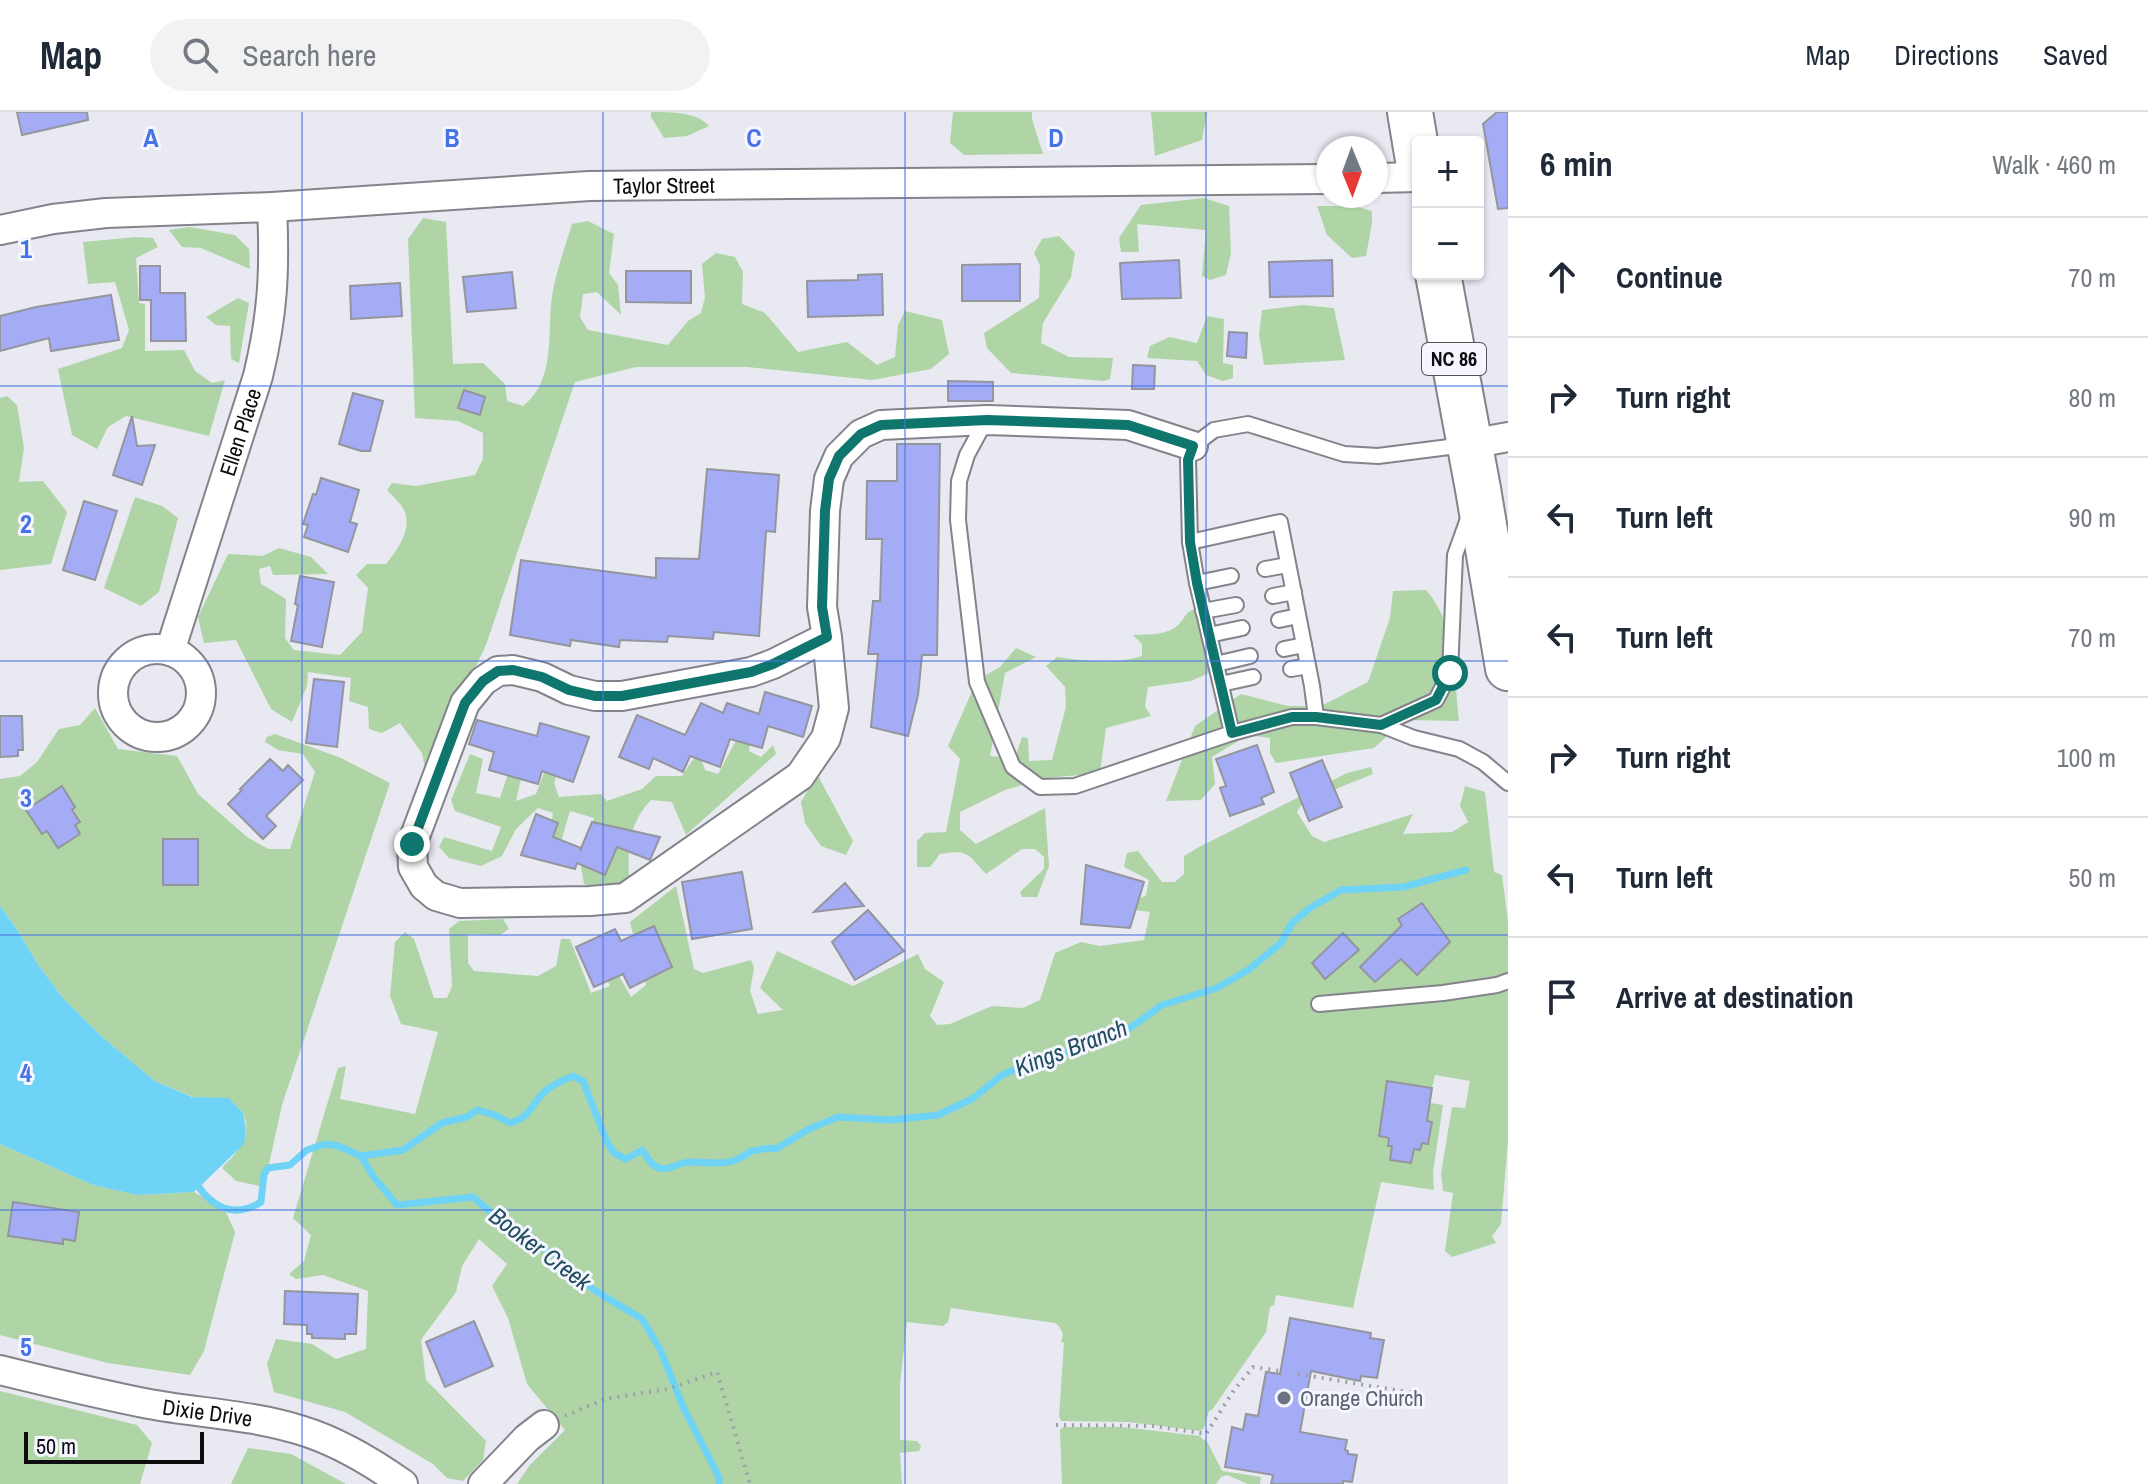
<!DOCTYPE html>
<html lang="en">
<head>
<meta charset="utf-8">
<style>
  body { margin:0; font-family:"Archivo Narrow",sans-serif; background:#f2f2f3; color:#1f2937 }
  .controls { position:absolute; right:24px; top:24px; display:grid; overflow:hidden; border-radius:8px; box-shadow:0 2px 6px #0004 }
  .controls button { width:72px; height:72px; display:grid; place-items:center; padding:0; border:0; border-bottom:2px solid #e0e1e3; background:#fff; color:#1f2937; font:40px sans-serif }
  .compass { position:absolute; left:1316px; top:24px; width:72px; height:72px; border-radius:50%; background:#fff; box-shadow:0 2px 6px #0004; rotate:179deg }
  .scale { position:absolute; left:24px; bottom:20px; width:180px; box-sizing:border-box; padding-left:8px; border:4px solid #0d0d10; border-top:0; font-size:22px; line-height:28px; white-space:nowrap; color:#0d0d10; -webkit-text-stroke:6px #f5f6ff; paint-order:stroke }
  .stop { position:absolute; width:24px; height:24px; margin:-18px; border:6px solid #0f766e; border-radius:50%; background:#fff }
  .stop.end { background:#0f766e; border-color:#fff; box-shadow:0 2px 8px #0008 }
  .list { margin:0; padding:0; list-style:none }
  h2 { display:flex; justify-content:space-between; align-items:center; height:104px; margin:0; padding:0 32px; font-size:34px }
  h2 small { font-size:26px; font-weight:400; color:#747a83 }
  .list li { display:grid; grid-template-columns:52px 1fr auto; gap:24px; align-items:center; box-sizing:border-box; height:120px; padding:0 32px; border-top:2px solid #e0e1e3 }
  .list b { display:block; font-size:30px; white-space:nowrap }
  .list em { font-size:26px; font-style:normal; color:#747a83 }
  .icon { flex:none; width:44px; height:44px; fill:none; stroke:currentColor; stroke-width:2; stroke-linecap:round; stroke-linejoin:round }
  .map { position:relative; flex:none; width:1508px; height:1372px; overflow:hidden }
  header { display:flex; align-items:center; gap:48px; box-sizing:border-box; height:112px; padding:0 40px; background:#fff; border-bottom:2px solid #e0e1e3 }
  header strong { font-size:38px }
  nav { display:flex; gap:44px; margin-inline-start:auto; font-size:28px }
  .search { width:560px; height:72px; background:#f2f2f3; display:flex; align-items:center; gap:20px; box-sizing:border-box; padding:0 28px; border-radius:44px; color:#747a83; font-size:30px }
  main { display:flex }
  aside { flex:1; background:#fff }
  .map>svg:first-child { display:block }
  .green { fill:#afd5a6 }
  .water { fill:#6fd3f5 }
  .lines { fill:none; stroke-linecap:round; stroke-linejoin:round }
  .stream { stroke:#6fd3f5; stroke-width:7 }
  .building { fill:#a3acf5; stroke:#94959d; stroke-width:2 }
  .service-casing { stroke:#83848b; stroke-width:18 }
  .minor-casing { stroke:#83848b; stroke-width:32 }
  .primary-casing { stroke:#83848b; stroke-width:48 }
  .path { stroke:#9f9fa6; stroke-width:4; stroke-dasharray:2 6; stroke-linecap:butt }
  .service { stroke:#fff; stroke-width:14 }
  .minor { stroke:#fff; stroke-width:28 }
  .primary { stroke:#fff; stroke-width:44 }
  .route { stroke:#0f766e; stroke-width:10 }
  .grid { fill:none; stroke:#4873e5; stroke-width:2; stroke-opacity:0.55 }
  .worship-dot { fill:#6b7280; stroke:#f5f6ff; stroke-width:3 }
  .labels { text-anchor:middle; stroke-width:6; stroke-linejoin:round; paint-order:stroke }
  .shield { fill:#f5f6ff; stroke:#535358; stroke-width:2 }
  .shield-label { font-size:20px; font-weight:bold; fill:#0d0d10 }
  .street-label { font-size:22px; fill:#0d0d10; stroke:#f5f6ff }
  .worship-label { font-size:22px; fill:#5b616d; stroke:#f5f6ff; text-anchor:start }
  .water-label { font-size:24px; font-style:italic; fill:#214d5c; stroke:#f5f6ff }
  .grid-label { font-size:26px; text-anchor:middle; font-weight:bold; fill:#4873e5; stroke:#f5f6ff; stroke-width:6; stroke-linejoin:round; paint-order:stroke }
</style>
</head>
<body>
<header>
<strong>Map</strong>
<div class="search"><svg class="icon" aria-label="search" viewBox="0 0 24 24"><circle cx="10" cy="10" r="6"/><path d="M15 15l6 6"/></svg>Search here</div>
<nav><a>Map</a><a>Directions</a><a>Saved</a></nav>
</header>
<main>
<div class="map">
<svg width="1508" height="1372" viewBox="0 0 1508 1372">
  <rect width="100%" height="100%" fill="#e8e9f1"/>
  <g class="green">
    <path d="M651,0C672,0 697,0 709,14L687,24L664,26L651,5Z"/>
    <polygon points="953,0 1032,0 1032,7 1043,42 964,43 950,31"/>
    <polygon points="1151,0 1207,0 1202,28 1155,44"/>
    <polygon points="1204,86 1229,94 1231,141 1226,163 1210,168 1202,164 1206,118 1137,112 1139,140 1121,140 1119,126 1141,93"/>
    <polygon points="1317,94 1355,94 1372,99 1372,111 1366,144 1352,146 1327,123"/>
    <path d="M423,106L446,110L453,252L483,251L505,272L507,289L523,294C556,269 547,221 552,184C556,160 565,135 572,112L588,109L614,122L609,161L618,173L621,203L597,180L583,182L580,205L588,218L668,233L688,209L701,201L705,185L702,152L716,141L735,145L743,160L742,192L765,201L798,240L847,230L877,253L895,245L898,213L905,199L942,208L949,242L931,257L872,268L747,255H636L575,270L486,533L426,660L422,641L400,611L382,621L369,617L368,595L349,589L351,566L308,560L307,574L292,610L271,597L236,528L204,531L198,505L228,442L263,444L279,436L311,445L328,462L273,463L270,454L259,457L261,472L286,487L285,526L294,538L340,543L362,520L368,476L356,463L367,452H386C397,438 413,417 404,398C401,391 392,384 387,378L392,371L416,374L475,363L483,347V321L458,309L415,306L408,127Z"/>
    <polygon points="190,115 235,123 249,137 250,157 201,136 182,135 169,118"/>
    <polygon points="1059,124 1075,141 1071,165 1043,211 1041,231 1069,245 1113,246 1110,267 1104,269 1011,261 987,236 984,221 1039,186 1040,153 1034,141 1042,127"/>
    <polygon points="136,125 153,126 158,135 136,146 139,191 145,192 145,239 184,238 195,259 212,271 225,268 209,324 126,304 108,315 97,337 72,323 58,257 122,236 129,218 115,170 88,172 83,130"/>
    <polygon points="238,186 249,191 239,251 231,247 230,214 216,213 206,205"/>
    <polygon points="1303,193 1334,196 1345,248 1264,253 1259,223 1262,198"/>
    <polygon points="1207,204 1224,207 1223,251 1233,253 1233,266 1223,269 1206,263 1197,249 1147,246 1150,234 1169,225 1197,231"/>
    <polygon points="7,284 17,293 24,336 19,370 43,369 67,400 51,452 0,458 0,286"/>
    <polygon points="135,385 162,394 178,406 159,480 141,494 104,476"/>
    <path d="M1426,478C1457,513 1454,565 1459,609L1405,608L1374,636L1276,651L1270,641V626L1248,623L1212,645L1215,672L1201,688L1166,689L1195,614L1241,582L1288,594H1321L1368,570L1390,506L1393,479Z"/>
    <path d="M1194,497L1212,537L1213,559L1191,569L1148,575L1145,594L1151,604L1106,616L1100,661L1046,666L1005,678L960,700V718L976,732L1045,696L1049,754L1037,785H1022L1020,780L1044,757V745L1035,737H1022L986,762C968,742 968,737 940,742L930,755H917V729L925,721L946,720L960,647L948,634L977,568L1000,555L1016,536L1036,545L1005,561L990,644L1015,646L1022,625L1028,626L1029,649L1052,648L1066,595L1065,575L1046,554L1057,545C1086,549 1114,553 1142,544V532L1133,523C1149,522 1169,524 1180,511C1186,504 1185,501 1194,497Z"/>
    <path d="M95,596L118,637L177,644L198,682L247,725L268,737H290L315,660L303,642L278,638L265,630L267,625L275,622L341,646L390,671L282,993L264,1075L236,1069L222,1056C236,1041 254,1025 243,1002C241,997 233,991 229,987L193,985L155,969L101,924L63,886L39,854L16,816L0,794V667L20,664L37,650L59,617L80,613Z"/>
    <path d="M747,608L752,615L749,639L761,645L773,633L776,642L686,723L672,690L651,688C628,712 628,737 629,767L604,778L584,772L581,755L594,706L570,699L559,737L548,732L553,701L538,696L516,717L502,744L481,754L449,746L439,735L444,725L492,739L501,715L455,699L451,688L470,642L483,647L476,681L500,686L512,649H525L516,689L536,682L556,629L566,634L554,671L559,685L601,682L607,689L642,677L656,664H682L698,640L705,658L718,662Z"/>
    <polygon points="1371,655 1373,662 1303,690 1297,700 1312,724 1324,730 1413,702 1403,722 1452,720 1468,710 1460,694 1465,674 1485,680 1494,760 1502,763 1508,809 1508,1029 1501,1112 1492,1124 1496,1131 1452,1145 1445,1139 1453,1081 1443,1079 1441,1061 1452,995 1465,996 1470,969 1435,963 1432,976 1388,969 1379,1024 1389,1026 1388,1033 1392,1034 1391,1048 1411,1051 1414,1037 1420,1038 1422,1031 1428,1032 1432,1010 1427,1009 1430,991 1443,993 1433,1060 1434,1078 1381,1070 1353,1196 1276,1183 1274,1193 1270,1195 1266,1220 1212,1298 1209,1299 1204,1316 1200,1319 1128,1310 1061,1309 1059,1304 1064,1231 1061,1230 1063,1222 1059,1214 1055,1211 951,1196 948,1210 943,1214 907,1210 900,1272 900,1328 917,1329 921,1334 919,1339 900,1341 902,1372 517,1372 529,1354 565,1318 527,1272 508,1206 492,1174 507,1152 479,1127 462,1154 456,1180 421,1228 426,1268 486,1329 483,1348 463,1369 447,1366 433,1352 345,1300 274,1280 267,1252 276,1227 312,1232 336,1247 366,1237 368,1179 323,1163 296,1167 289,1162 304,1149 311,1123 293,1106 338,956 346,954 340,987 415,1002 438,920 401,912 390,884 395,830 405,820 414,827 434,886 447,886 452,874 449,817 459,809 503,807 509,817 500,823 468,822 468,851 474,859 538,864 556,854 561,827 570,827 591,881 610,874 592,830 598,827 631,885 646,873 630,810 676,774 694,857 703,861 751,848 754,856 750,879 758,902 783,898 760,876 777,839 853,874 918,842 925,857 944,870 930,904 937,913 950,912 992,894 1023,896 1040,888 1055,841 1081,830 1100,834 1144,828 1150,800 1085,792 1086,776 1141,786 1146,783 1149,768 1124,755 1127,741 1138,739 1162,770 1175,770 1184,762 1184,744 1199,735 1347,661"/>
    <polygon points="817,662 853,729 846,743 821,734 805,711 801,690"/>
    <polygon points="0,1032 93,1073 137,1083 194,1080 225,1098 235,1120 204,1239 190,1263 108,1251 0,1223"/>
    <polygon points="0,1279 137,1313 152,1331 140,1372 0,1372"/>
    <polygon points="1063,1315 1122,1315 1200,1324 1202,1327 1207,1329 1222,1359 1261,1365 1260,1372 1248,1372 1227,1363 1221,1365 1216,1372 1062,1372 1060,1318"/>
    <polygon points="248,1336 291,1342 346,1372 231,1372"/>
  </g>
  <polygon class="water" points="0,794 16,816 39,854 63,886 101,924 155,969 192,985 229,986 243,1001 246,1017 244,1032 194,1080 137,1083 93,1073 0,1032"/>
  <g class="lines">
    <g class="stream">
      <path d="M361,1044L403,1038L442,1011L467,1005L477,998L495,1003L510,1011C531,1005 530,994 544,980C552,973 563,968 573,964L583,969L607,1030L614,1041L626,1047L642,1038C647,1044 651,1054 659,1056C669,1059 679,1050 690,1050C715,1050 730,1056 751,1039C760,1039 768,1034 776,1037L809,1017L838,1005L891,1008L938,1003L972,987L1002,963L1049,943L1079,938L1127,918L1162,893L1217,876L1248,858L1281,831L1292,811L1310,796L1341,778L1403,775L1466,758"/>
      <path d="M194,1067C209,1094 233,1108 261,1090L264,1062L268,1056L290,1053L307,1038L325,1032L338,1034L361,1044L373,1064L397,1093L473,1085L521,1126L556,1143L594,1178L642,1207L660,1237L684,1297L719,1365V1372"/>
    </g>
  </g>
  <g class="building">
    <polygon points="17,0 87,0 88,8 22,23"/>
    <polygon points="1497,0 1508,0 1508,96 1498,97 1483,12"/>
    <polygon points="1179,148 1181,186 1122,187 1120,151"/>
    <polygon points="1332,148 1333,184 1270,185 1269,150"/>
    <polygon points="1020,152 1020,189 962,189 962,153"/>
    <polygon points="140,154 160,154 160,181 185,181 186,229 151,229 151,188 140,188"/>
    <polygon points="626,159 691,159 691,191 626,190"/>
    <polygon points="512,160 516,196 467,200 463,165"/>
    <polygon points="882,162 883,203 808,205 807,169 858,168 858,163"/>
    <polygon points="400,171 402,204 351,207 350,174"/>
    <polygon points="111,183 119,228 51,239 49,226 0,239 0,204 36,195"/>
    <polygon points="1229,220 1247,221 1246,246 1227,244"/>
    <polygon points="1133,253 1155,254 1154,277 1132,277"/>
    <polygon points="948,269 993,270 993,289 948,289"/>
    <polygon points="464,278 485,285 480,303 458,296"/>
    <polygon points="353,281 383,289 370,339 361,339 339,332"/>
    <polygon points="132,304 137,334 155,333 142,373 113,363"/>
    <polygon points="897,332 940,332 937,543 922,543 918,583 908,624 871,615 878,542 868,542 873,489 880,489 882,427 866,427 867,369 897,369"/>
    <polygon points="707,357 779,363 775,420 766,419 759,524 714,520 713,527 668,524 667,530 620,528 619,535 571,528 570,534 510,523 521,448 656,466 656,446 699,447"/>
    <polygon points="321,366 359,378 350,410 357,412 348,440 304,425 308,413 303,412 313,382 316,383"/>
    <polygon points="84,389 117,399 95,468 63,458"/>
    <polygon points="300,464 334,470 322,535 291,529 298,493 295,492"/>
    <polygon points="314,567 344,570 337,635 306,631"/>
    <polygon points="765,580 812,594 803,625 768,614 762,636 730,627 720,655 690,644 683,660 653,646 649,657 619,645 637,603 685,623 701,591 723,601 727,591 759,602"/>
    <polygon points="0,604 22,604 23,638 18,638 18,644 0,645"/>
    <polygon points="477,608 537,624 540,611 589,625 573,670 542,659 538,672 489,658 494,640 469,632"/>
    <polygon points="1257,633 1274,680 1261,686 1264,692 1230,704 1220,676 1226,674 1216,647"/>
    <polygon points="270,647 283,659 288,653 303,668 266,704 276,714 263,727 228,692 242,678 240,677"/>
    <polygon points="1322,648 1342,695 1309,709 1290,661"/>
    <polygon points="62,674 75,695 72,698 80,710 75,713 80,722 58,736 47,719 42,722 26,698"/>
    <polygon points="536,702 558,711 553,725 581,736 580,739 592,710 660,725 650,748 617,735 605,763 577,751 575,757 521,743"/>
    <rect x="163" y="727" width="35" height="46"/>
    <polygon points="1086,753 1144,770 1130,816 1081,812"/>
    <polygon points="742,760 752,817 692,827 682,770"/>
    <polygon points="845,771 864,794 814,800"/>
    <polygon points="1422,791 1450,830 1417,863 1401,847 1375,870 1360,855 1402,813 1398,807"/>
    <polygon points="868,798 904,839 855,868 832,830"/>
    <polygon points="654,814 672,855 630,876 623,862 594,875 576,835 615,817 621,829"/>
    <polygon points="1343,821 1359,838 1325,867 1312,851"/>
    <polygon points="1387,969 1432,976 1427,1009 1432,1010 1428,1032 1422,1031 1420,1038 1414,1037 1411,1051 1390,1048 1392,1034 1388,1034 1389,1026 1379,1024"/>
    <polygon points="13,1090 79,1100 75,1129 63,1127 63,1132 8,1124"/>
    <polygon points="285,1179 358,1182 356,1222 345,1222 345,1227 312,1226 312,1222 307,1222 307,1213 284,1212"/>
    <polygon points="1290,1206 1371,1221 1370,1226 1384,1228 1377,1266 1361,1264 1360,1269 1311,1259 1300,1320 1347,1328 1345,1338 1348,1339 1348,1342 1357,1343 1352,1370 1343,1369 1343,1372 1271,1372 1273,1363 1225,1355 1232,1315 1243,1318 1246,1302 1258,1304 1266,1260 1280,1262"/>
    <polygon points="474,1209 493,1254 445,1275 426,1230"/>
  </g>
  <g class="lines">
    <g class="service-casing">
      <g id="service">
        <polyline points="986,308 967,343 959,369 958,408 977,570 1013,655 1040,675 1075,674 1232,621 1292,605 1316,605 1381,613 1414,626 1459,637 1483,650 1508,671"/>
        <polyline points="1190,430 1280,410 1312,574 1316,605"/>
        <polyline points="1265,457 1288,453"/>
        <polyline points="1197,471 1231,464"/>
        <polyline points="1273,484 1294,480"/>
        <polyline points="1203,499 1236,493"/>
        <polyline points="1279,508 1298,504"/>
        <polyline points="1209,523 1242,516"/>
        <polyline points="1284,537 1304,533"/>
        <polyline points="1216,552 1250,544"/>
        <polyline points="1291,557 1308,554"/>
        <polyline points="1221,572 1253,565"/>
        <polyline points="1381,613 1436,588 1450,561 1455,443 1469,404"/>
        <polyline points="1232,621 1197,471 1190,430 1188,348 1193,334 1214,318 1248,312 1344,342 1378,344 1465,333"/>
        <polyline points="1319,892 1443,881 1497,873 1508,869"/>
      </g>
    </g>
    <g class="minor-casing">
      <g id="minor">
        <polyline points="1376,66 1418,65"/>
        <path id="s1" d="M0,118L53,107L106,101L272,95L589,74L1328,67"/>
        <polyline points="1470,332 1508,325"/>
        <polyline points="827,525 834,596 826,626 800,664 625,786 590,789 460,791 436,784 424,774 413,755 412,732 465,591 483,569 498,559 513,558 542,565 569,578 595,584 622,584 751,560 773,552 827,525 822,495 825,399 829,367 839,344 861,322 881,313 987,308 1128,313 1193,334"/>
        <circle cx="157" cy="581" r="44"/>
        <path id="s2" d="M170,539L258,264C273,202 275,158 272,95"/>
        <path id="s3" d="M0,1258C49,1270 99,1282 149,1292C199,1301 252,1303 300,1318C337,1329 372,1350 403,1372"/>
        <polyline points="483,1372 527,1326 544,1313"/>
      </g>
    </g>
    <g class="primary-casing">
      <g id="primary">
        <polyline points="1410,0 1418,48"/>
        <polyline points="1438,162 1478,377 1508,556"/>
      </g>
    </g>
    <g class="path">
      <polyline points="1298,1262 1420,1282"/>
      <polyline points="565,1304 605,1287 668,1277 717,1260 750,1372"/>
      <polyline points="1056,1313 1154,1314 1206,1322 1234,1278 1253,1255 1280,1259"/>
    </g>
    <use href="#service" class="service"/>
    <use href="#minor" class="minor"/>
    <use href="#primary" class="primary"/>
  </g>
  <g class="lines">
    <polyline class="route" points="412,732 465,591 483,569 498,559 513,558 542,565 569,578 595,584 622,584 751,560 773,552 827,525 822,495 825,399 829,367 839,344 861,322 881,313 987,308 1128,313 1193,334 1188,348 1190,430 1197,471 1232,621 1292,605 1316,605 1381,613 1436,588 1450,561"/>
  </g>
  <path class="grid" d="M302,0V1372M603,0V1372M905,0V1372M1206,0V1372M0,274H1508M0,549H1508M0,823H1508M0,1098H1508"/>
  <circle class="worship-dot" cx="1284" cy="1286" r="8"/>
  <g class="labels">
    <rect class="shield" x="1422" y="231" width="64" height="32" rx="6"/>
    <g class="shield-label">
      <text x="1454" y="254">NC 86</text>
    </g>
    <g class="street-label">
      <text dy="8" stroke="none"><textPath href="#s1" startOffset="666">Taylor Street</textPath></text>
      <text dy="8" stroke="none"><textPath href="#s2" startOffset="230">Ellen Place</textPath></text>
      <text dy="8" stroke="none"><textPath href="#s3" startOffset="212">Dixie Drive</textPath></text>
    </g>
    <g class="worship-label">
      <text x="1300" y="1294">Orange Church</text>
    </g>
    <g class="water-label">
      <text transform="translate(1071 936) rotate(-21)" y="8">Kings Branch</text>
      <text transform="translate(540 1137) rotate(37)" y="8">Booker Creek</text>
    </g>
  </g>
  <g class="grid-label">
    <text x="151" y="35">A</text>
    <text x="452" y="35">B</text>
    <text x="754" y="35">C</text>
    <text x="1056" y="35">D</text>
    <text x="26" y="146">1</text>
    <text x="26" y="421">2</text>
    <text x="26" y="695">3</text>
    <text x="26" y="970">4</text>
    <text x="26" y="1244">5</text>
  </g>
</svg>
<div class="controls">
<button>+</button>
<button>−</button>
</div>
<svg class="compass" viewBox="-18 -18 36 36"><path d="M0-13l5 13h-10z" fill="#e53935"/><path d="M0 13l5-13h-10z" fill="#747a83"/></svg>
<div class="scale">50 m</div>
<div class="stop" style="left:1450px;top:561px"></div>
<div class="stop end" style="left:412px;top:732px"></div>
</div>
<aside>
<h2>6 min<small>Walk · 460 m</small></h2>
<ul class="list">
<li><svg class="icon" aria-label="ahead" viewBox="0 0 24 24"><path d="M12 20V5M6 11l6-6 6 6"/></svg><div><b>Continue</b></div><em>70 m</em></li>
<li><svg class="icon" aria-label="right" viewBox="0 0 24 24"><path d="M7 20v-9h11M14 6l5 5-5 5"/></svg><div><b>Turn right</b></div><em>80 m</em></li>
<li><svg class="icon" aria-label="left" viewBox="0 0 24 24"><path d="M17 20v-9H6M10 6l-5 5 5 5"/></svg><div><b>Turn left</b></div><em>90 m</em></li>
<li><svg class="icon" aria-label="left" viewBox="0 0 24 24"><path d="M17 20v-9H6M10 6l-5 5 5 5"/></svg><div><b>Turn left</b></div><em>70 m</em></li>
<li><svg class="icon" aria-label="right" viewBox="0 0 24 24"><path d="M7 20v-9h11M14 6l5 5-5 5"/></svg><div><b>Turn right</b></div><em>100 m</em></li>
<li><svg class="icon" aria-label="left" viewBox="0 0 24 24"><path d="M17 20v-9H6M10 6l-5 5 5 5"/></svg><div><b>Turn left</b></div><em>50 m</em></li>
<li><svg class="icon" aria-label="arrive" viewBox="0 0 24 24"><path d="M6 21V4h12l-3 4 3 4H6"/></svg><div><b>Arrive at destination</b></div></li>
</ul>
</aside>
</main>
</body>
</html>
